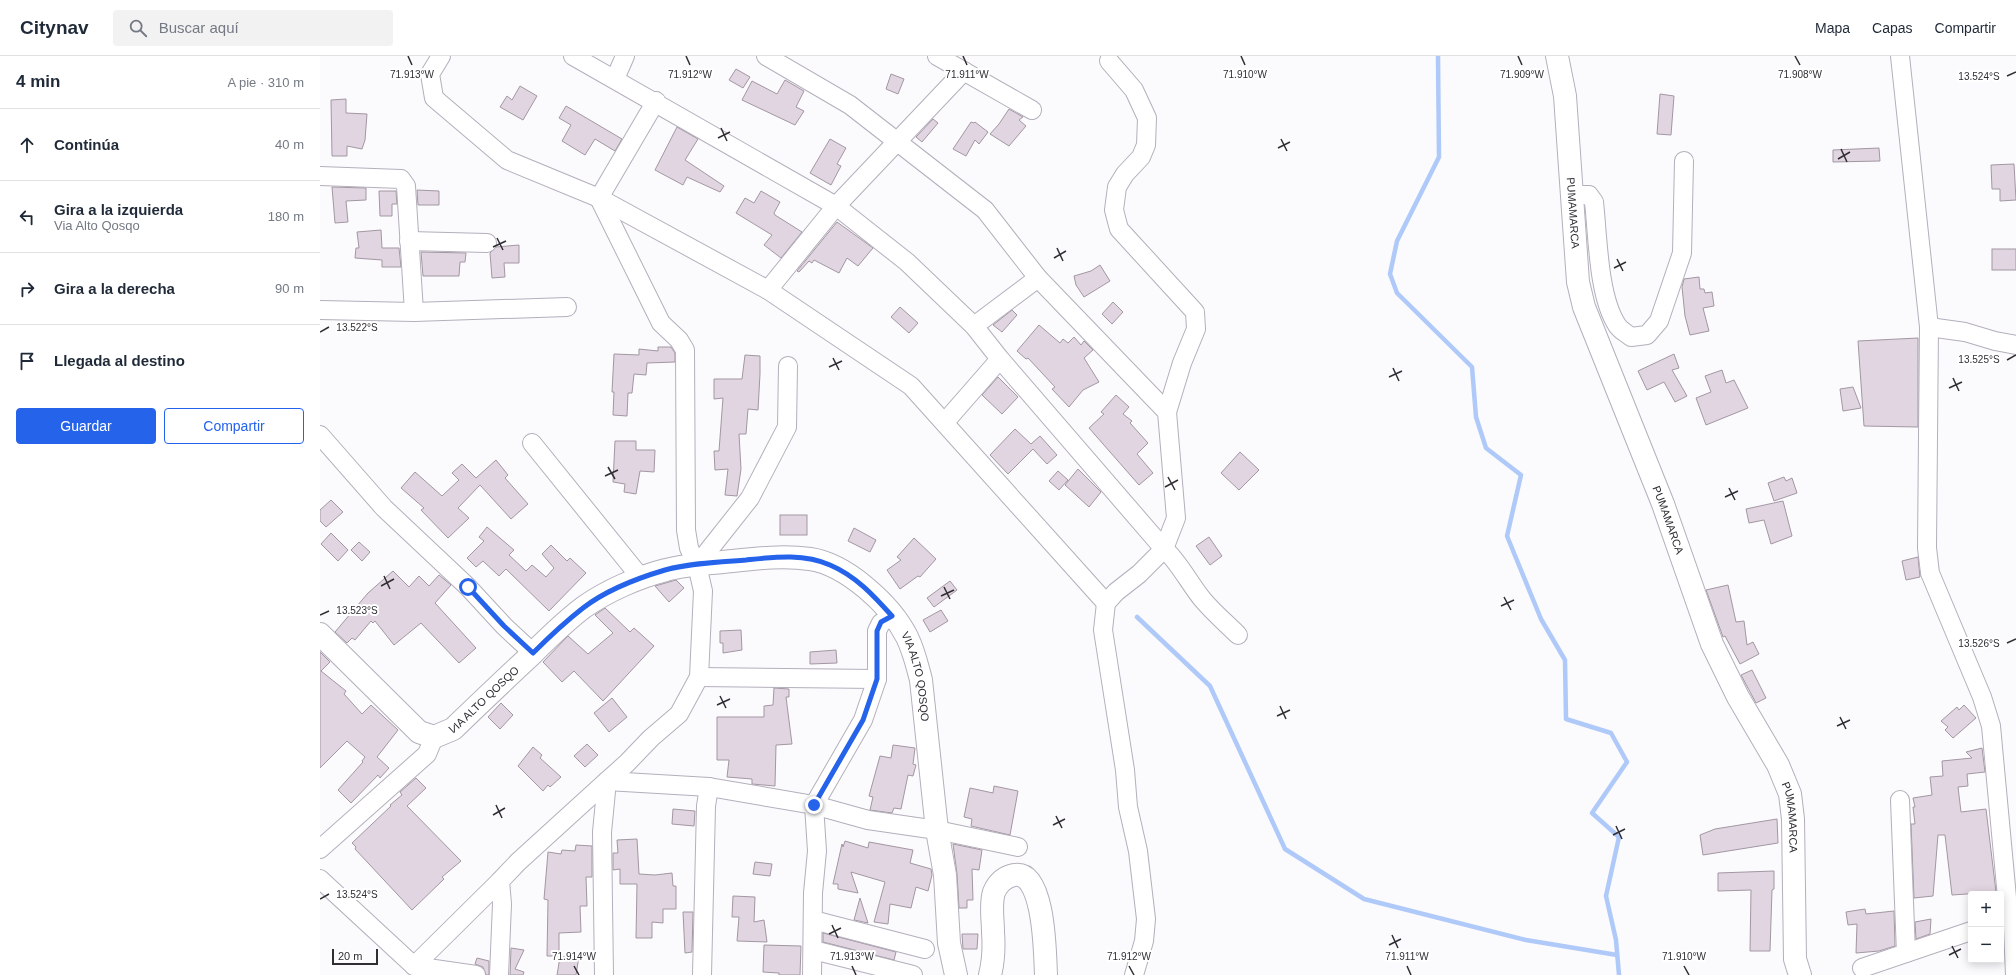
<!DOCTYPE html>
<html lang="es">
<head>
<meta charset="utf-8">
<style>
  body { margin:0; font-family:Arial,sans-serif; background:#f2f2f3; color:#1f2937 }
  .controls { position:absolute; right:12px; bottom:12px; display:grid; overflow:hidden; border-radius:4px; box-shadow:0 2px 10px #0003 }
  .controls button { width:36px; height:36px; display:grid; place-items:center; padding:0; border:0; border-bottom:1px solid #e0e1e3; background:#fff; color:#1f2937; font:20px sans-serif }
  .scale { position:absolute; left:12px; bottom:10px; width:46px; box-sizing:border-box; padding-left:4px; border:2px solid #302e33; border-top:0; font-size:11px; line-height:14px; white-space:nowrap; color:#302e33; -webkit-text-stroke:3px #fff; paint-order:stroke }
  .stop { position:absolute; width:12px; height:12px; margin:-9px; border:3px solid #2563eb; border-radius:50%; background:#fff }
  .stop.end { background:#2563eb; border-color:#fff; box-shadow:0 1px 4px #0008 }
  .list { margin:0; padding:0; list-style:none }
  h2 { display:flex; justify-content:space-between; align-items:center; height:52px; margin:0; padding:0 16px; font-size:17px }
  h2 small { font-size:13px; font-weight:400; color:#747a83 }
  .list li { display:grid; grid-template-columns:26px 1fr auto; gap:12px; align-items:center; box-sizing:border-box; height:72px; padding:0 16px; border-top:1px solid #e0e1e3 }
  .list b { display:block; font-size:15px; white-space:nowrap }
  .list p { margin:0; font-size:13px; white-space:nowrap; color:#747a83 }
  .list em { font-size:13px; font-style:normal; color:#747a83 }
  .actions { display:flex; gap:8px; padding:12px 16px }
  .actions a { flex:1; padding:9px 0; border:1px solid #2563eb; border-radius:4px; text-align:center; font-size:14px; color:#2563eb }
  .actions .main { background:#2563eb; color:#fff }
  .icon { flex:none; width:22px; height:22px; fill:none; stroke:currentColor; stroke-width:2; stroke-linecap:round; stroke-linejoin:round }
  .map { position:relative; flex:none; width:1696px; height:919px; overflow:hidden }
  header { display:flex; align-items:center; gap:24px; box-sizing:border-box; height:56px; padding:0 20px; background:#fff; border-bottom:1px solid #e0e1e3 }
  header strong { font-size:19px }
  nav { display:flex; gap:22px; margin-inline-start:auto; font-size:14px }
  .search { width:280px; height:36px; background:#f2f2f3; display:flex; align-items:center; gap:10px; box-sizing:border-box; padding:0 14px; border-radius:4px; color:#747a83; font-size:15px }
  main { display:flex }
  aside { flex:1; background:#fff }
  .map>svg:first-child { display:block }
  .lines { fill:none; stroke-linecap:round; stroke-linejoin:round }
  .stream { stroke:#afc9f9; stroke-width:4.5 }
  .building { fill:#e0d5e0; stroke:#a297a2 }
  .minor-casing { stroke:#b4afbc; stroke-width:20 }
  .tertiary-casing { stroke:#b4afbc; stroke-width:24 }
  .primary-casing { stroke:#b4afbc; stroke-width:24 }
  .minor { stroke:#fff; stroke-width:18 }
  .tertiary { stroke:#fff; stroke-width:22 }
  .primary { stroke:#fff; stroke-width:22 }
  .route { stroke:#2563eb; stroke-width:5 }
  .ticks { fill:none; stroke:#302e33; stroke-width:1.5 }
  .labels { text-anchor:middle; stroke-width:4; stroke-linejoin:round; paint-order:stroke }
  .street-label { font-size:11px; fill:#302e33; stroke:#fff }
  .ticks-label { font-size:10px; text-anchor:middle; fill:#302e33; stroke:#fff; stroke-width:4; stroke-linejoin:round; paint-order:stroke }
</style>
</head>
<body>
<header>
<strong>Citynav</strong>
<div class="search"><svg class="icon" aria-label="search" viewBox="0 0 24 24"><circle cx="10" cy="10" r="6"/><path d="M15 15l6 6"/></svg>Buscar aquí</div>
<nav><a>Mapa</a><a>Capas</a><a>Compartir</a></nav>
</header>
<main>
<aside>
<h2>4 min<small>A pie · 310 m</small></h2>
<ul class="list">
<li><svg class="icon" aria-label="ahead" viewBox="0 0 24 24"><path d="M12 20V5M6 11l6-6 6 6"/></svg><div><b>Continúa</b></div><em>40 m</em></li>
<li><svg class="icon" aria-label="left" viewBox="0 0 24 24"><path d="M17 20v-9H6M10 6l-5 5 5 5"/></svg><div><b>Gira a la izquierda</b><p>Via Alto Qosqo</p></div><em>180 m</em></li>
<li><svg class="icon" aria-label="right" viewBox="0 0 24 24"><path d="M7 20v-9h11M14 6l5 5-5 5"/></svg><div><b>Gira a la derecha</b></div><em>90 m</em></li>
<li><svg class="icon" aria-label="arrive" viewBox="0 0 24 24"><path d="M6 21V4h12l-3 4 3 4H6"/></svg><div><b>Llegada al destino</b></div></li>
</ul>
<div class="actions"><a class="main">Guardar</a><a>Compartir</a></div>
</aside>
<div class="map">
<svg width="1696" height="919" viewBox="0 0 1696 919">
  <rect width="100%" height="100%" fill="#fbfafd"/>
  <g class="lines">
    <g class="stream">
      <polyline points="1118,0 1119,101 1077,185 1070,218 1077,237 1152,311 1156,361 1166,392 1201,419 1187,480 1221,563 1245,604 1246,663 1291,677 1307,706 1272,757 1299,781 1286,840 1296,884 1299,919"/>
      <polyline points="817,561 890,630 965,793 1044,843 1206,884 1297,899"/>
    </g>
  </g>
  <g class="building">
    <polygon points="416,13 430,21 423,32 409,24"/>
    <polygon points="571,18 584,23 578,38 566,33"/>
    <polygon points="465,24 484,35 476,51 484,55 475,69 422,44 432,25 457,38"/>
    <polygon points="200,30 217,40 203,64 180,51 187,40 192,44"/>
    <polygon points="1340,38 1354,40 1351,79 1337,78"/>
    <polygon points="26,43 26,57 47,58 45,84 42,93 27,90 27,100 12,100 11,44"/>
    <polygon points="246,50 302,83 295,95 275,83 265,99 242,85 251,69 239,62"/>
    <polygon points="689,53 703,61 699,64 706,70 689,90 670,78 679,68"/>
    <polygon points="613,63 618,67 602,86 596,81"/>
    <polygon points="651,66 654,67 655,66 668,76 659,88 655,84 646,100 633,93"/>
    <polygon points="357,71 378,83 365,104 404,130 400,136 367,121 363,129 335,114"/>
    <polygon points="510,83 526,92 517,108 521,110 511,129 490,117"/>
    <polygon points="1559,92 1560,105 1513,106 1513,94"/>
    <polygon points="1694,108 1696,144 1680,145 1680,133 1672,133 1671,109"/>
    <polygon points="12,131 46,132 46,144 26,145 28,166 15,167"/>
    <polygon points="97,134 119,135 119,149 98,149"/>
    <polygon points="59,135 76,135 77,148 72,148 72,160 60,160"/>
    <polygon points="441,135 460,146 454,157 455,159 482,176 461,202 444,189 452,179 416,157 425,142 434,147"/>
    <polygon points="517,166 553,192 538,210 527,202 519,217 494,204 492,207 489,205 479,216 477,215"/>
    <polygon points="61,174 62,192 79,192 81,211 62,211 62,204 35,202 36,192 39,192 37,176"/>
    <polygon points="199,189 199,207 184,207 185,221 172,222 170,197 176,191"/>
    <rect x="1672" y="193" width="24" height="21"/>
    <polygon points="101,196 146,197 145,206 140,206 139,220 103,220"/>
    <polygon points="780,209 790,225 764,241 756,229 754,220 771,215"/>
    <polygon points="1379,221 1380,233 1384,233 1385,237 1392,236 1394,250 1383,252 1389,275 1370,279 1365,260 1362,231 1364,223"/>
    <polygon points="793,246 803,256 792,268 782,258"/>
    <polygon points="580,251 598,267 589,277 571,261"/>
    <polygon points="692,254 697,259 682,276 673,269"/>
    <polygon points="719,269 740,287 743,283 748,287 754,281 761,289 764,285 773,294 764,302 779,326 763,334 749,351 732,333 735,331 708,302 706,303 697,295"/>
    <polygon points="1598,282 1598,371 1544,370 1538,285"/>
    <polygon points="338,291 351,291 355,297 355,306 327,307 326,319 314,318 312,337 308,337 307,360 293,359 294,336 292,336 294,298 319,299 319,293 338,295"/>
    <polygon points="1354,298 1359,312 1352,314 1367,340 1355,346 1344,326 1327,334 1318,315"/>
    <polygon points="425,299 440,300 440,318 438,354 428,353 426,378 419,378 421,413 417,440 405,439 408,413 395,414 394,395 399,395 403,342 394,343 394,323 422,323"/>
    <polygon points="1402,314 1406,327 1414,324 1428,352 1386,369 1376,342 1391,336 1385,320"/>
    <polygon points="678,321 698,341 682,358 662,339"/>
    <polygon points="1533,331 1541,352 1523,355 1520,333"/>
    <polygon points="796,339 809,351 803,358 812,365 810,367 828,387 817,398 833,417 819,429 769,372 784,358 781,356"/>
    <polygon points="695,373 711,388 720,380 737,399 727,408 713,393 688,418 670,399"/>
    <polygon points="295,385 316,385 316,394 335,394 334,416 320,415 316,438 304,436 305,428 293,426"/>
    <polygon points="920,396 939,414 919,434 901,417"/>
    <polygon points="176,404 188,419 185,422 208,448 191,463 160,429 138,452 149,462 128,482 101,454 104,452 81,432 95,416 122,440 139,424 132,417 142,408 156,422"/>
    <polygon points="758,413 781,436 769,451 745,429"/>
    <polygon points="738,415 748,424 739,434 729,425"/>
    <polygon points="1464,421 1466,425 1472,422 1477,437 1454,445 1448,427"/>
    <polygon points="11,444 23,456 6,471 0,465 0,454"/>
    <polygon points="1463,445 1472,480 1451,488 1444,464 1429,467 1426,453"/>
    <rect x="460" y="459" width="27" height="20"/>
    <polygon points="167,471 194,494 189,499 206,515 212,509 226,521 234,512 222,498 231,489 247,505 250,502 266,517 229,555 186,513 179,520 163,505 156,511 147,502 164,485 159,481"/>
    <polygon points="534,472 556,484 550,496 528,485"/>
    <polygon points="11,477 28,494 18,505 1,488"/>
    <polygon points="889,481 902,500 890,509 876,490"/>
    <polygon points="594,482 616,503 600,521 598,520 580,533 567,514 581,504 577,501"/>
    <polygon points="39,486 50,496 42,505 31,494"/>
    <polygon points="1598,501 1600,521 1586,524 1582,505"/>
    <polygon points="73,515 89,531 99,520 109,530 119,519 131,529 115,547 156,592 139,607 101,567 74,589 55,565 53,567 51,565 35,584 32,582 27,587 15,576 48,537"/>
    <polygon points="356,524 364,532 349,546 335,530"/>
    <polygon points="630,525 637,534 614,551 607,542"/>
    <polygon points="1408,529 1416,566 1424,565 1427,589 1433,586 1439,598 1420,608 1405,580 1403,581 1386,534"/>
    <polygon points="285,552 310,576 314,572 334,590 283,645 254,615 242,626 223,606 248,580 268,598 293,577 275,559"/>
    <polygon points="621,554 628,565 610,576 603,564"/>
    <polygon points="421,574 422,594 403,597 403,587 400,587 400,575"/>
    <polygon points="516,594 517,607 490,608 490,596"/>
    <polygon points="0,596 10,606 1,615 26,635 24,638 42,658 51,649 78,674 57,701 69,712 60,722 58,719 31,747 18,734 43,706 42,705 45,701 27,685 0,712"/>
    <polygon points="1432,614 1446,642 1436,647 1421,619"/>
    <polygon points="454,632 469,633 469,641 466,641 472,688 456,689 455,730 432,728 432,723 407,721 409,704 397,704 397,661 444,661 444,650 453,649"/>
    <polygon points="292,642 307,661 289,676 274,657"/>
    <polygon points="181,647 193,659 180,673 168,661"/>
    <polygon points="1644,649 1656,662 1633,682 1625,674 1628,671 1621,665 1637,651 1639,654"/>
    <polygon points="267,688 278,699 265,711 254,700"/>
    <polygon points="573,689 595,692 593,708 596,709 593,720 588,719 581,753 574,752 572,757 550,754 553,741 549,740 560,700 571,702"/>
    <polygon points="213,691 222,699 220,702 241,721 230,731 228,729 223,735 198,710"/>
    <polygon points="1662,692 1665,716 1647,718 1648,730 1638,731 1641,756 1666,753 1676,836 1632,839 1625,779 1618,779 1613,840 1594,842 1591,768 1595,768 1593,751 1595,751 1593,742 1612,739 1610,721 1623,720 1622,705 1652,702 1646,696"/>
    <polygon points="96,722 106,732 87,750 141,805 122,821 124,823 92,854 35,793 36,791 32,787 71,750 70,749 82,739 80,736"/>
    <polygon points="674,730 698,735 690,779 651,770 652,763 644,761 650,732 673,737"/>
    <polygon points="353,753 375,755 374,770 352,768"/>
    <polygon points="1457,763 1458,787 1383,799 1380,779 1395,773"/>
    <polygon points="317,783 319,818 335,819 352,817 353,830 356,830 356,853 343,853 343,867 332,866 332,882 316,882 317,828 300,828 300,813 293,814 293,797 298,797 297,784"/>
    <polygon points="525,785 548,792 549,786 593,794 590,807 611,813 612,819 608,835 596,831 591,852 570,848 568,868 554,866 565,826 531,816 538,837 518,833 518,828 513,828 522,788 523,791"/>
    <polygon points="633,788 662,794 659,814 652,813 653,844 647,844 647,852 639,852 637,818"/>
    <polygon points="256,789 272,790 272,821 266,821 267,850 260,850 261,876 239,877 239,900 227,900 228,844 224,843 228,796 241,798 242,794 255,795"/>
    <polygon points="435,806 452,808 450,820 433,818"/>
    <polygon points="1454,815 1454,833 1452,834 1450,895 1430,895 1431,834 1398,835 1398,817"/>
    <polygon points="413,840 435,841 434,866 444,864 447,886 417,885 419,861 412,861"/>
    <polygon points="540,842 548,867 534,864"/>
    <polygon points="1545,853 1546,858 1574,855 1575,890 1559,895 1536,897 1537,868 1528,869 1526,856"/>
    <polygon points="363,856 373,856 372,896 365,897"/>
    <polygon points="1611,863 1610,878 1596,883 1595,866"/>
    <polygon points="503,877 576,896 574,904 503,886"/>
    <polygon points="642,878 658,878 657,893 643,893"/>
    <polygon points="444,889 481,890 480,919 459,919 459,917 443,916"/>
    <polygon points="191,892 204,894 195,913 204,916 203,919 190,919"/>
    <polygon points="259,900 256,919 237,919 240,901"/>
    <polygon points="157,902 169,905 169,919 166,919 163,911 155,908"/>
  </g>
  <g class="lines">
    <g class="minor-casing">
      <g id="minor">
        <polyline points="121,0 110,18 114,42 187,104 279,142 448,234 591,330 786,547"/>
        <path d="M253,0L516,150L587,206L654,270L680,303L844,493C857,503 871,530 883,544C894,557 907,568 918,579"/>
        <polyline points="446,0 530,49 665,154 718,222"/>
        <polyline points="617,0 712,54"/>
        <polyline points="1580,0 1609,271 1607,492 1610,517 1662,641 1671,670 1689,863 1693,871 1695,919"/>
        <polyline points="789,5 814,34 827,62 826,89 821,101 805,118 797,131 794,154 799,173 875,256 876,273 862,307 847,356"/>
        <polyline points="295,23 305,0"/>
        <polyline points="0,120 81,123 86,130 94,256"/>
        <path d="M1253,139H1269L1274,146C1278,181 1278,240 1297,269C1300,274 1306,277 1311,281L1327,279L1339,265L1362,197L1364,105"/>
        <polyline points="89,185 167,187"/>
        <polyline points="448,234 516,150 644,15"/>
        <polyline points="0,254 94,256 247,251"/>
        <polyline points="654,270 718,222 847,356 856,462 844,493 819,518 796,536 786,547 783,574 805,714 808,751 818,795 826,863 824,885 814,919"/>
        <polyline points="1609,271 1645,276 1675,285 1696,289"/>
        <polyline points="625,366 680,303"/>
        <polyline points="0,379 64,452 148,531 184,570 213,597"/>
        <polyline points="212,387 321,522"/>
        <polyline points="377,509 430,442 467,371 468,310"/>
        <polyline points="379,621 557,623"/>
        <polyline points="1580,744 1586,897"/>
        <polyline points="0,793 107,698 114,681"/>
        <polyline points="0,823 94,910 180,825"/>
        <polyline points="493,864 605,893"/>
        <polyline points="493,894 593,919"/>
        <polyline points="94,910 156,919"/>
        <polyline points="1542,912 1651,875"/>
        <polyline points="179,919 182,848 180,825 198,806 287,725 389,731 494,749 548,764 617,774 698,791"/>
        <polyline points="284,919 282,776 287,725 307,707 331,682 359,658 379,621 383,535 377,509 369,492 366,474 365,294 359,284 341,267 279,142 336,45"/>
        <polyline points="382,919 386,750 389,731"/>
        <polyline points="492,919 493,837 497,795 494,749 543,664 557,623 557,575 561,567 572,560"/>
      </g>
    </g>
    <g class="tertiary-casing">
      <g id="tertiary">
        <path id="s1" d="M0,578L99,676L114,681L133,673C158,649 184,624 210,600C227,583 244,566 264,551C287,535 318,521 346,514C364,509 384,508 403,506C432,503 461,499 490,503C526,508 571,549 587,581C594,595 597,609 601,624L617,774L625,819L629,887L636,919"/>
        <path d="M670,919C673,907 674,889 673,876C673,863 670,849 674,836C678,827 684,821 694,819C725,813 725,900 726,919"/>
      </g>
    </g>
    <g class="primary-casing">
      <g id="primary">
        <path id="s2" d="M1237,0L1245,40L1258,226L1264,251L1343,448L1392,588L1418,641L1458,709L1470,738L1473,763L1475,903L1480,919"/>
      </g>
    </g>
    <use href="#minor" class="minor"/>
    <use href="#tertiary" class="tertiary"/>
    <use href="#primary" class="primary"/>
  </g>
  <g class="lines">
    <path class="route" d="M148,531L184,570L213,597C229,581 245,566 263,552C285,535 318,522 345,514C371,507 400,506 426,504C454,501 484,497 510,509C536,520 554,540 572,560L561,566L557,575V623L543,664L494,749"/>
  </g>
  <path class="ticks" d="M88,0L92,9M366,0L370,9M643,0L647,9M921,0L925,9M1198,0L1202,9M1475,0L1480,9M1687,20L1696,16M401,72L407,85M398,82L410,76M961,83L967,95M958,92L970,86M1521,93L1527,106M1518,103L1530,96M177,182L183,194M173,191L186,185M737,192L743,205M734,202L746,195M1297,203L1303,215M1294,212L1306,206M0,276L9,271M513,302L519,314M1687,304L1696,299M509,311L522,305M1073,312L1079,325M1069,321L1082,315M1633,322L1639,335M1629,332L1642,326M288,411L295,423M285,420L298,414M848,421L855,434M845,431L858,424M1409,432L1415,444M1405,441L1418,435M64,520L70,533M61,530L74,523M624,531L630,543M621,540L634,534M1184,541L1191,554M1181,550L1194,544M0,559L9,555M1687,587L1696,583M400,640L406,652M397,649L410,643M960,650L966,663M957,660L970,654M1520,661L1526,673M1517,670L1530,664M176,749L182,762M173,759L185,752M736,760L742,772M733,769L745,763M1296,770L1302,783M1293,779L1305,773M0,843L9,838M512,869L518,882M509,878L521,872M1072,879L1078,892M1069,889L1081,883M1632,890L1638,902M1629,899L1641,893M254,910L259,919M532,910L536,919M809,910L814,919M1087,910L1091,919M1364,910L1369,919"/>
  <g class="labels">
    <g class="street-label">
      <text dy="4" stroke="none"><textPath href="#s2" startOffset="158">PUMAMARCA</textPath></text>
      <text dy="4" stroke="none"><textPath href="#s2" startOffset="482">PUMAMARCA</textPath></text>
      <text dy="4" stroke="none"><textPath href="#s1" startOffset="759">VIA ALTO QOSQO</textPath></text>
      <text dy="4" stroke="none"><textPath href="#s1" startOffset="218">VIA ALTO QOSQO</textPath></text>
      <text dy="4" stroke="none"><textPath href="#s2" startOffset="806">PUMAMARCA</textPath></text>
    </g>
  </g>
  <g class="ticks-label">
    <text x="92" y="22">71.913°W</text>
    <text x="370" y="22">71.912°W</text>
    <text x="647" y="22">71.911°W</text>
    <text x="925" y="22">71.910°W</text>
    <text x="1202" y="22">71.909°W</text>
    <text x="1480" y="22">71.908°W</text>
    <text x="1659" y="24">13.524°S</text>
    <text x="37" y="275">13.522°S</text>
    <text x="1659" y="307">13.525°S</text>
    <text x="37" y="558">13.523°S</text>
    <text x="1659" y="591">13.526°S</text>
    <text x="37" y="842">13.524°S</text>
    <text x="254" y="904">71.914°W</text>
    <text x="532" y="904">71.913°W</text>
    <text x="809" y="904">71.912°W</text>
    <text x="1087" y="904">71.911°W</text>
    <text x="1364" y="904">71.910°W</text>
  </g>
</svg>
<div class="controls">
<button>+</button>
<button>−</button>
</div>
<div class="scale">20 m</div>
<div class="stop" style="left:148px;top:531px"></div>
<div class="stop end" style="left:494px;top:749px"></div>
</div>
</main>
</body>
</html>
